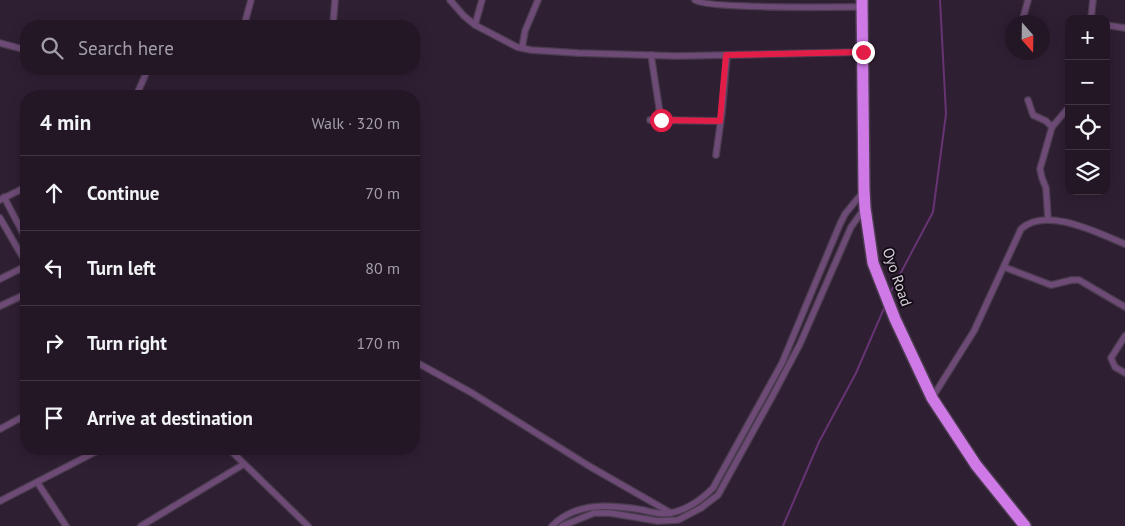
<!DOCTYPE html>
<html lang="en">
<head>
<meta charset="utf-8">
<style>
  body { margin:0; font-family:"PT Sans",sans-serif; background:#2f2432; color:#f1f3f6 }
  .controls { position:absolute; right:15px; top:15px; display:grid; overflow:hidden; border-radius:10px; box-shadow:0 2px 12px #0003 }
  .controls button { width:45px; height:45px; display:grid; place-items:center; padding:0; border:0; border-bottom:1px solid #403643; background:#231726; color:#f1f3f6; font:25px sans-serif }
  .compass { position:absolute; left:1005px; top:15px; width:45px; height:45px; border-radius:50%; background:#231726; box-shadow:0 2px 12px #0003; rotate:160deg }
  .stop { position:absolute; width:15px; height:15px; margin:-11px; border:4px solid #e11d48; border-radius:50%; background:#fff }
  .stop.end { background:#e11d48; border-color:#fff; box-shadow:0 1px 5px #0008 }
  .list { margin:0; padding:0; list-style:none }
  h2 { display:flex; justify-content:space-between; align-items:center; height:65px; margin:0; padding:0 20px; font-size:21px }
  h2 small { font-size:16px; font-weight:400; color:#a39fa7 }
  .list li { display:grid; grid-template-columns:32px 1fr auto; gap:15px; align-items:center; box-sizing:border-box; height:75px; padding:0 20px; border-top:1px solid #403643 }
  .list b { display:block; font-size:19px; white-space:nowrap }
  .list em { font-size:16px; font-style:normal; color:#a39fa7 }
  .icon { flex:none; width:28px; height:28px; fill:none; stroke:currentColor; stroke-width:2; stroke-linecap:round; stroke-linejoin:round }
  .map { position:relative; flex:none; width:1125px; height:526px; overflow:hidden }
  .search { position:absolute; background:#231726; box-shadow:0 2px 12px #0003; left:20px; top:20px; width:400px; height:55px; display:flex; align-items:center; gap:12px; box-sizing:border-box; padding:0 18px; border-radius:20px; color:#a39fa7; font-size:19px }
  .panel { position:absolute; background:#231726; box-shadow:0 2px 12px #0003; left:20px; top:90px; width:400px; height:365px; border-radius:20px }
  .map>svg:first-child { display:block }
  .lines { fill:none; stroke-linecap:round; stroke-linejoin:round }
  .stream { stroke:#663373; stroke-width:2 }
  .street-casing { stroke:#4a3b4e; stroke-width:8 }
  .highway-casing { stroke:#4a3b4e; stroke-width:14 }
  .street { stroke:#6d4b76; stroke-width:5.5 }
  .highway { stroke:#cf79e7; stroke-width:11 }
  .route { stroke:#e11d48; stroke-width:6 }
  .labels { text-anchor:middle; stroke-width:4; stroke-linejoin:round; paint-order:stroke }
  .street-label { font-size:15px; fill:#d8cddb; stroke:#130c15 }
</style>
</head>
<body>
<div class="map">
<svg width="1125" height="526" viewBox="0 0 1125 526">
  <rect width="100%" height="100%" fill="#2f1f33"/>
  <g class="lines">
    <g class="stream">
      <polyline points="889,295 933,212 946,114 940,0"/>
      <polyline points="783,526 819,442 856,373 885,306"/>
    </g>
    <g class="street-casing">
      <g id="street">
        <polyline points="450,0 464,16 475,25 517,47 531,50 578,53 677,56 863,52"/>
        <path d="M695,0C704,9 840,7 862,7"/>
        <polyline points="1091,19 1093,0"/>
        <polyline points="1022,22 1028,0"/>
        <polyline points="475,25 482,0"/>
        <polyline points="1106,25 1125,28"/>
        <polyline points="244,26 251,0"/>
        <polyline points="333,26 335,0"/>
        <polyline points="0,43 26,50"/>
        <polyline points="522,48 525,31 538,0"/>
        <polyline points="651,55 661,120"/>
        <polyline points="136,96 148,69"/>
        <polyline points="1028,100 1033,115 1046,121 1052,127"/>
        <polyline points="650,120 720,121"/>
        <polyline points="716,155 722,112 727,55"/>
        <polyline points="4,197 26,239"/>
        <polyline points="0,200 26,187"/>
        <polyline points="0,218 26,263"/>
        <polyline points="1048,219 1046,188 1042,178 1040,169 1052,127 1069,107"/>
        <polyline points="1004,267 1051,285 1072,280 1079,280 1125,307"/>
        <polyline points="0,279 26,266"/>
        <polyline points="0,306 26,294"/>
        <polyline points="1125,336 1111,358 1115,367 1125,373"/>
        <polyline points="414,361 472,393 589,466 671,513"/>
        <path d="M932,398L974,331L1021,229C1046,206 1098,233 1125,244"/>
        <polyline points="0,429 26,415"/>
        <polyline points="229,449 308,526"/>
        <polyline points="37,482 66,526"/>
        <polyline points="0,501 101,449"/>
        <polyline points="141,526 244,464"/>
        <path d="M552,526C577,501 611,505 643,510C652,512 661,515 670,513C688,510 701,500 713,488L782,363L840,224L845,214L863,192"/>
        <polyline points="562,526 594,513 610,513 658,521 678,520 701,508 718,495 772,397 800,344 851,227 864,209"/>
      </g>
    </g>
    <g class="highway-casing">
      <polyline id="highway" points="862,0 864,190 865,208 873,263 895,319 932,398 976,465 1025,526"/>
    </g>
    <use href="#street" class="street"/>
    <use href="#highway" class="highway"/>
  </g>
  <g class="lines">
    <polyline class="route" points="661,120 720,121 726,55 863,52"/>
  </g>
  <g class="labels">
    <g class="street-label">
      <text transform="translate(897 277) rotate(71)" y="5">Oyo Road</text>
    </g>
  </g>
</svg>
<div class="controls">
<button>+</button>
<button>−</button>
<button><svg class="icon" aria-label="locate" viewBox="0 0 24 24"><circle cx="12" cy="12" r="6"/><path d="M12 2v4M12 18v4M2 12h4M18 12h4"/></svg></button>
<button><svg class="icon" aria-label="layers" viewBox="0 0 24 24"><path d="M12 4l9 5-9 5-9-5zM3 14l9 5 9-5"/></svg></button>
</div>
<svg class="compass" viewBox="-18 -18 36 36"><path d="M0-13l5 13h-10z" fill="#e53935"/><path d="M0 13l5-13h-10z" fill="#a39fa7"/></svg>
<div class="stop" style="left:661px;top:120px"></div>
<div class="stop end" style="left:863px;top:52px"></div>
<div class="search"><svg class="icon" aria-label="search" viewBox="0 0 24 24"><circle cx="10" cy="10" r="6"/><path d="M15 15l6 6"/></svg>Search here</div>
<section class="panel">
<h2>4 min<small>Walk · 320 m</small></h2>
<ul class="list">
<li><svg class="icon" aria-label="ahead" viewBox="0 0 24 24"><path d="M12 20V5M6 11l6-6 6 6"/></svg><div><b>Continue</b></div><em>70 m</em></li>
<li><svg class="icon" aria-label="left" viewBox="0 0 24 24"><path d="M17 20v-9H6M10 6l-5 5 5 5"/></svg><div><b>Turn left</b></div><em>80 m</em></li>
<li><svg class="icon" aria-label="right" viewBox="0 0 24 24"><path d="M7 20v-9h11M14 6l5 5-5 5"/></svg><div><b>Turn right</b></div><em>170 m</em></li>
<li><svg class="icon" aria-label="arrive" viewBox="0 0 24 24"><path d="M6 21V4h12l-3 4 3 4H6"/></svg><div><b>Arrive at destination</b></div></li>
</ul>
</section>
</div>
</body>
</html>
